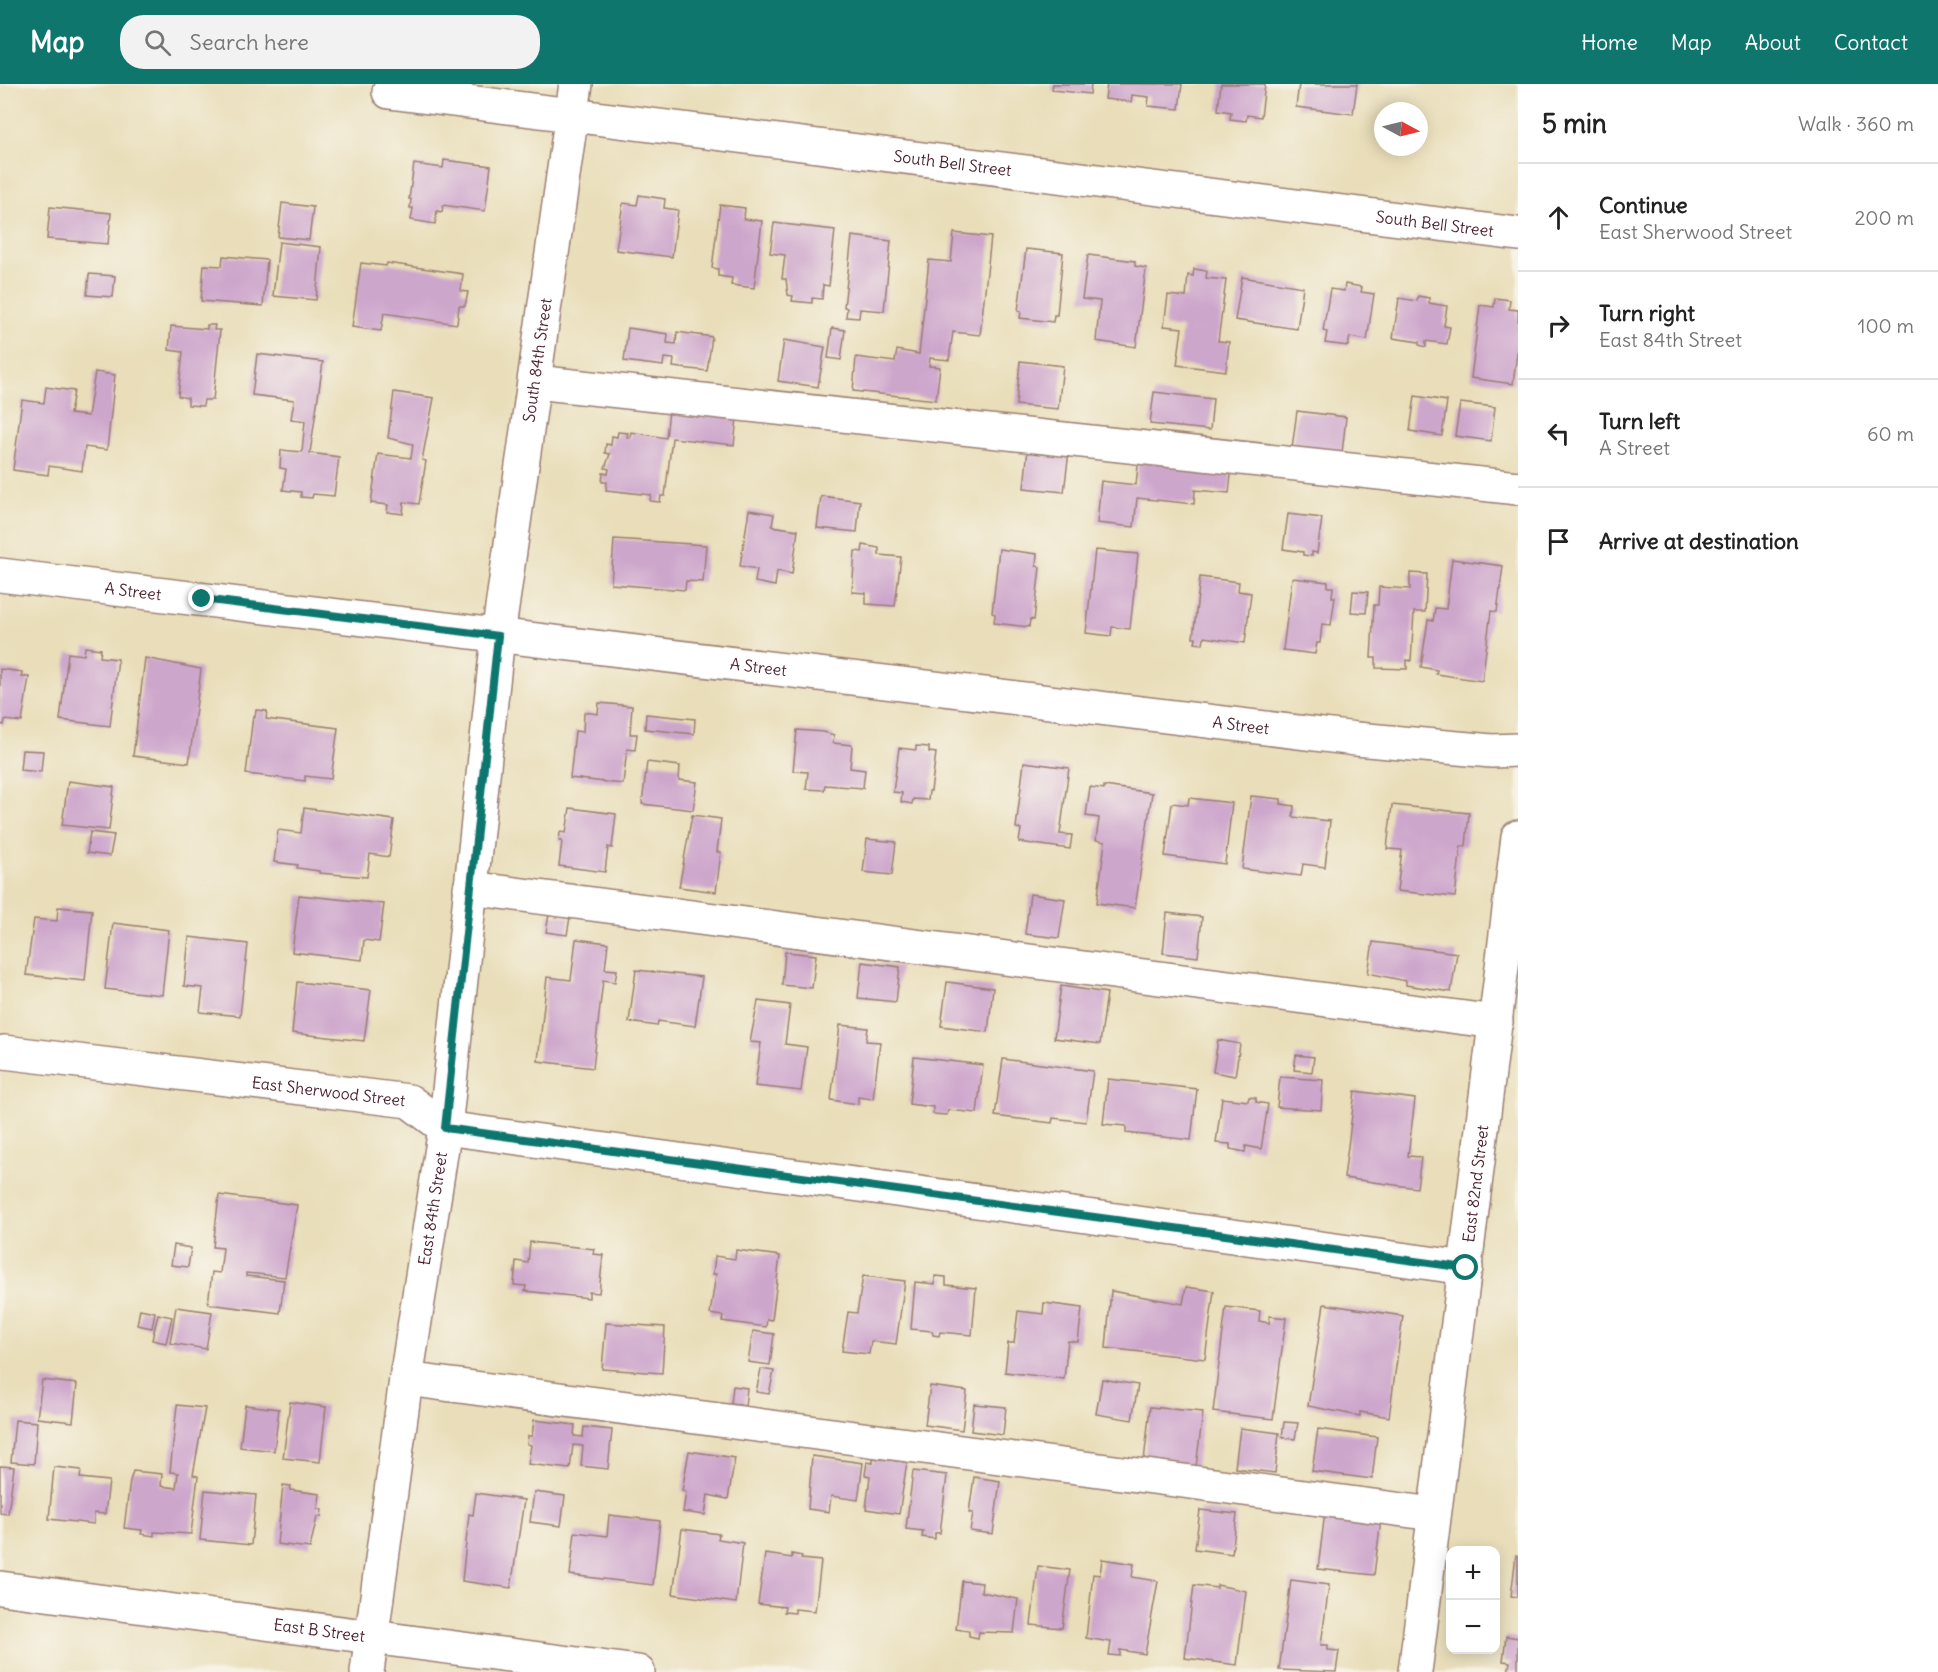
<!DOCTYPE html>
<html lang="en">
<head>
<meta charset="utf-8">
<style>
  body { margin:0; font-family:Delius,sans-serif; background:#f2f2f2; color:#222 }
  .controls { position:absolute; right:18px; bottom:18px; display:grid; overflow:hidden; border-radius:12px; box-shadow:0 3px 15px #0003 }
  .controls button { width:54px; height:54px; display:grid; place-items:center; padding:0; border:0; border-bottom:2px solid #e0e0e0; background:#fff; color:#222; font:30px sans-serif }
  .compass { position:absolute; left:1374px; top:18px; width:54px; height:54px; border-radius:50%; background:#fff; box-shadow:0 3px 15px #0003; rotate:97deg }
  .stop { position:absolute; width:18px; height:18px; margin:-14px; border:4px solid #0f766e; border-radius:50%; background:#fff }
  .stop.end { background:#0f766e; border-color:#fff; box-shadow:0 2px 6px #0008 }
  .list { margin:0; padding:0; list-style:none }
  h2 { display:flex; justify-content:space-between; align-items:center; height:78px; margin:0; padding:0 24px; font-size:26px }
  h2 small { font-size:20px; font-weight:400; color:#767676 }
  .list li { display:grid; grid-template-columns:39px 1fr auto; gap:18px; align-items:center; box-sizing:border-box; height:108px; padding:0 24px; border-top:2px solid #e0e0e0 }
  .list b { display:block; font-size:22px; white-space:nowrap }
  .list p { margin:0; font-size:20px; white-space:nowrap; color:#767676 }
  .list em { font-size:20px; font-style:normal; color:#767676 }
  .icon { flex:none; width:33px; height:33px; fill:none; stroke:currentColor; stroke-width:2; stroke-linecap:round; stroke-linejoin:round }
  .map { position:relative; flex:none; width:1518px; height:1588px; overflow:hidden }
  header { display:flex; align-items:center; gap:36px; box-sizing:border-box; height:84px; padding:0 30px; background:#0f766e; color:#fff }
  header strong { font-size:28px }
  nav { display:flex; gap:33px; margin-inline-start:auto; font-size:21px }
  .search { width:420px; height:54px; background:#f2f2f2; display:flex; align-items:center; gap:15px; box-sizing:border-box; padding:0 21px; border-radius:24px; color:#767676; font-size:22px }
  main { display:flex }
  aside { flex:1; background:#fff }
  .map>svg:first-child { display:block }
  .building { fill:#cda6cc }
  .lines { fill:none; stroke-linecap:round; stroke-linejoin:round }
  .minor-casing { stroke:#9a7e72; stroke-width:36 }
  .minor { stroke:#fff; stroke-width:33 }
  .route { stroke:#0f766e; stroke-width:8 }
  .labels { text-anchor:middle; stroke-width:4.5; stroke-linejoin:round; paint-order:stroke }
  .street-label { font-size:16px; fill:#4a1f2b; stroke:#f7f3e8 }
</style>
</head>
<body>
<header>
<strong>Map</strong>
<div class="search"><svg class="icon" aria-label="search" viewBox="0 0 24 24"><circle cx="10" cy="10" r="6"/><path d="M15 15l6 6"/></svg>Search here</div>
<nav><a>Home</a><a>Map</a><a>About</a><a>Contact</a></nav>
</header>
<main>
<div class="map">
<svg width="1518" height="1588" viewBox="0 0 1518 1588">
  <rect width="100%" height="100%" fill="#f7f3e8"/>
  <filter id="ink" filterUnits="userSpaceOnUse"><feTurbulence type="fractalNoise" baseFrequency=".0167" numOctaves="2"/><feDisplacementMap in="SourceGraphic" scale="12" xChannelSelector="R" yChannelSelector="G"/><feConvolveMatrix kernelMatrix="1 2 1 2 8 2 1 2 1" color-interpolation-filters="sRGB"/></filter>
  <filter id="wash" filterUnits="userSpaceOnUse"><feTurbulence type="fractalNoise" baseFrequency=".008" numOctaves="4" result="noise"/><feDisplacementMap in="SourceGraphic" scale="24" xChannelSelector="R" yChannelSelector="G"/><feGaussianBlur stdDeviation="1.35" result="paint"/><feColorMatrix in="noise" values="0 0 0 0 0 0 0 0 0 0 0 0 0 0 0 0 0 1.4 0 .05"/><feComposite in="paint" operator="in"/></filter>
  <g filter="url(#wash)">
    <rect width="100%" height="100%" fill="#e9deb9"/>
    <g id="blocks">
      <g class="building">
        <polygon points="1053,0 1091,0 1090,10 1052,6"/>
        <polygon points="1107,0 1182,0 1179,25 1148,22 1149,13 1132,11 1131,18 1105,15"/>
        <polygon points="1221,0 1265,0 1261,33 1247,31 1246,37 1230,35 1231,28 1218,26"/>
        <polygon points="1299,0 1357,0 1353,30 1296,23"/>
        <polygon points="444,76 491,82 485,127 443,121 442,128 437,127 435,140 411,136 413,124 410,124 411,115 409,115 414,80 443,84"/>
        <polygon points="639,111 665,115 664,124 678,126 672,173 616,166 623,119 637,121"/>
        <polygon points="282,119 313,123 309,156 278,153"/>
        <polygon points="720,121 745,124 744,135 762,137 754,204 731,201 732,194 718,192 718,185 712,184"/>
        <polygon points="50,123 111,129 108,160 47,155"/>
        <polygon points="774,139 835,146 829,202 823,201 822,215 812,214 812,219 792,217 793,212 788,211 786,195 782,195 785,171 770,169"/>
        <polygon points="954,149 991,153 980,251 953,248 949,276 930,274 929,282 940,283 936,316 853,307 856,273 895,278 897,266 919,270 929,176 951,178"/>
        <polygon points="852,152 891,157 884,227 860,225 859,234 846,233 847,224 844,223"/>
        <polygon points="279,158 321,163 316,216 273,212"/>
        <polygon points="1026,165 1063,169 1057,231 1054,231 1053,238 1020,234 1021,228 1018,227"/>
        <polygon points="1088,171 1135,177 1135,182 1146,184 1136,263 1096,257 1100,217 1082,215"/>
        <polygon points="223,172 267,176 263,222 201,217 204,181 222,182"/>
        <polygon points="361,179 386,182 387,179 463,190 461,207 468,208 465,222 459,222 457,240 384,229 381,247 352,243"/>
        <polygon points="1194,185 1207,187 1206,194 1226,196 1218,257 1229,258 1226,287 1177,281 1182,244 1164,242 1168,211 1186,213 1188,191 1193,192"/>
        <polygon points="89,190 115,192 113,213 87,211"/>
        <polygon points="1242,193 1303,203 1297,245 1235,236"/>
        <polygon points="1345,200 1362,203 1361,208 1374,210 1367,256 1350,253 1348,262 1325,259 1327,248 1323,247 1330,205 1344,207"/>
        <polygon points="1418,212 1429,214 1429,219 1447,222 1444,242 1450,243 1447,260 1426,257 1426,263 1419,261 1419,258 1393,254 1399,214 1417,217"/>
        <polygon points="1495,214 1510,216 1509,225 1518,226 1518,261 1513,300 1471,294 1480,221 1494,223"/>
        <polygon points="207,241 215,241 214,246 220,246 213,316 204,316 203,322 188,321 188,314 178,312 183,268 169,266 171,242 207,245"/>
        <polygon points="628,244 668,250 667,259 676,260 677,248 712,253 707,287 673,283 674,275 664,274 663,282 624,277"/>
        <polygon points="832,244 845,246 841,276 828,274"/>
        <polygon points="784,256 825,263 818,303 778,297"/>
        <polygon points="257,270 323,278 310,369 339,373 334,412 313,410 312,414 301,413 301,408 283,406 286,385 280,384 281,366 302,368 305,337 291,335 294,316 252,311"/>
        <polygon points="1020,277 1063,282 1058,325 1016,321"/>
        <polygon points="95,288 115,291 107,366 85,363 82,387 49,382 48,391 13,386 22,316 44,319 46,303 74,307 70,330 88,332"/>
        <polygon points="394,308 434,314 422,376 426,377 419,420 404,418 403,430 387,428 388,421 371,419 378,370 411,374 413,360 388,354"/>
        <polygon points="1154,308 1213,315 1210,346 1150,340"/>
        <polygon points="1415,312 1447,317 1442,352 1410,347"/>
        <polygon points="670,317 738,325 734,361 672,354 665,412 661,412 660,418 650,417 651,411 606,406 607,398 602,398 603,389 608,390 609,385 605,384 610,370 605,369 606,360 611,361 612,352 617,353 618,348 628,349 627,353 630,354 631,348 666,354"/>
        <polygon points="1460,319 1495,323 1491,357 1455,352"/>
        <polygon points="1297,327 1346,333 1342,370 1292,364"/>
        <polygon points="1028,364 1069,368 1064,408 1024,404"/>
        <polygon points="1139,372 1232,382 1229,409 1195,406 1194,420 1137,414 1134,443 1097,439 1101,397 1136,401"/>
        <polygon points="821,412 860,417 857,448 817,444"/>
        <polygon points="749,426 774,430 772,442 798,446 792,490 777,487 775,502 755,498 757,485 740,482"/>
        <polygon points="1288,430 1322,434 1317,469 1312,468 1312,472 1303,471 1303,468 1283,465"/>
        <polygon points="614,455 706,461 703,498 686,497 685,506 611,500"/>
        <polygon points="863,461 879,464 879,471 901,473 895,522 866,520 866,509 852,508 855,467 862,468"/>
        <polygon points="999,465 1037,470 1036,482 1040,483 1034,536 1030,535 1029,543 994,539 995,530 992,529"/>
        <polygon points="1095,466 1138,470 1130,545 1112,543 1111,552 1086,549"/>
        <polygon points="1452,475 1503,482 1497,528 1491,527 1482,597 1436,590 1437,586 1421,583 1428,536 1433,537 1435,524 1446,525"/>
        <polygon points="1410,489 1427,490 1425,528 1414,528 1411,577 1407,576 1407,585 1376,584 1376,574 1371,574 1374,521 1378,521 1379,503 1410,505"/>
        <polygon points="1200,493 1239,498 1238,507 1251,509 1245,559 1204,553 1203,560 1195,559 1196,554 1193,554"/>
        <polygon points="1292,494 1328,498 1328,503 1333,503 1332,513 1335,513 1331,541 1322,540 1320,559 1317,559 1315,570 1283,566"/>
        <polygon points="1353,507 1368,508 1366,529 1351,528"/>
        <polygon points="85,563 101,565 100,573 118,575 110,642 60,636 68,569 84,571"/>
        <polygon points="145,574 201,585 189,679 133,672"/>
        <polygon points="0,585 22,588 21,593 29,593 22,638 5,636 4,641 0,640"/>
        <polygon points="599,619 632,622 630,650 637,650 635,666 627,665 623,700 570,694 575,647 583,648 584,628 598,630"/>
        <polygon points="256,626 267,627 266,635 338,644 331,695 305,692 305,697 246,690 253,632 255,633"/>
        <polygon points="646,630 695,635 694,650 645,645"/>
        <polygon points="797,646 824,648 834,651 833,659 852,661 850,684 865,686 863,704 825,701 824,706 806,705 808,688 793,687"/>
        <polygon points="916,662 929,663 929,668 936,669 931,707 929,707 928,716 913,715 912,720 901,718 902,709 893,708 899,664 916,666"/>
        <polygon points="22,666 43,667 41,688 20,686"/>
        <polygon points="647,678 680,682 679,696 697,698 693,726 642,720"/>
        <polygon points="1024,678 1069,684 1060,750 1072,751 1070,765 1019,758 1021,745 1016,744"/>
        <polygon points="68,697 114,703 109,746 62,741"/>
        <polygon points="1104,702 1152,709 1135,824 1097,819 1105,758 1096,756 1099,734 1086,732 1090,703 1104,705"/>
        <polygon points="1251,712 1281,715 1281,720 1294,722 1293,733 1330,737 1325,783 1303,780 1301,792 1242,785"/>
        <polygon points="1189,714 1232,719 1225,780 1165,772 1172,719 1188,721"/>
        <polygon points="1392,721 1469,729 1466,762 1461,762 1455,813 1397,807 1402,766 1387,765"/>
        <polygon points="304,724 394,736 389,773 370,770 367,793 319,789 319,787 297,784 298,781 274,778 278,746 301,749"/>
        <polygon points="570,724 616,730 612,764 608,763 605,788 559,782 562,757 559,757 560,748 566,749"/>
        <polygon points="692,731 721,735 717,768 721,768 716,808 679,803"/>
        <polygon points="90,748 114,751 110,772 87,769"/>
        <polygon points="867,755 896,758 892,791 863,788"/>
        <polygon points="1030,810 1065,815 1059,854 1025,850"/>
        <polygon points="299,811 384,820 379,858 364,856 362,876 292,868"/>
        <polygon points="58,823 92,826 85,897 26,891 34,835 57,837"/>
        <polygon points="1167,829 1202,833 1198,873 1163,869"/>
        <polygon points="549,830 570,833 567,851 546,848"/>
        <polygon points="113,839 169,846 162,911 105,905"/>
        <polygon points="189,853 248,860 240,932 200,928 203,904 184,902"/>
        <polygon points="576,855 608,859 605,885 617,886 615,898 603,896 593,984 538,977 547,893 571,896"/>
        <polygon points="1373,858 1457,869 1451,908 1406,901 1406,897 1368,889"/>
        <polygon points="785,868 816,871 812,904 782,901"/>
        <polygon points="862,878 900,883 896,918 858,914"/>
        <polygon points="636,886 702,893 695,942 658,937 657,942 629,938"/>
        <polygon points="297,898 371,906 364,957 292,949"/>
        <polygon points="947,898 993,904 988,948 941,942"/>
        <polygon points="1061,902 1107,909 1100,960 1054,954"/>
        <polygon points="758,917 790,921 785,960 807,963 801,1007 755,1002 761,959 750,958"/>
        <polygon points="840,941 868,944 866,957 880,958 873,1015 858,1013 858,1020 831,1016"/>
        <polygon points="1218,956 1240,960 1235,992 1213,988"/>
        <polygon points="1296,971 1314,973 1312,988 1294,986"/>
        <polygon points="914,973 983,981 977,1029 948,1026 947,1031 933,1030 933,1023 909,1020"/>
        <polygon points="1003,975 1093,987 1086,1038 1053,1034 1052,1039 995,1032"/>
        <polygon points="1280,993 1323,996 1321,1026 1277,1023"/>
        <polygon points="1108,995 1197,1005 1191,1056 1126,1049 1126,1042 1103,1040"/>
        <polygon points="1355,1007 1415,1015 1408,1072 1421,1073 1417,1104 1344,1094"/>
        <polygon points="1249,1013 1256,1014 1256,1018 1268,1020 1261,1065 1246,1062 1245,1068 1230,1065 1230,1060 1216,1059 1222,1014 1248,1017"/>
        <polygon points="219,1111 297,1121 285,1193 246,1189 246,1192 284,1196 280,1229 208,1220 212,1188 220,1189 223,1164 213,1163"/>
        <polygon points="530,1158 594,1165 593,1170 603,1171 599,1209 589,1208 589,1214 525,1207 526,1202 514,1201 516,1177 528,1179"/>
        <polygon points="174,1161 191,1164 188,1183 171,1181"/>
        <polygon points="736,1166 780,1172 772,1236 767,1235 766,1243 722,1237 723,1232 710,1230 716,1190 713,1190 715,1172 735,1175"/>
        <polygon points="863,1192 905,1197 896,1260 871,1257 869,1270 842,1267 848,1228 857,1229"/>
        <polygon points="935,1192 946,1193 946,1201 976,1204 972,1251 940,1248 939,1252 933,1251 932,1247 911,1245 915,1198 935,1200"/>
        <polygon points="1186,1203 1214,1207 1205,1275 1106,1264 1111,1207 1183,1220"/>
        <polygon points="1044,1219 1082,1224 1078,1258 1068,1257 1064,1295 1005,1288 1008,1259 1014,1259 1018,1227 1043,1230"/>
        <polygon points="1324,1220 1403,1232 1389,1333 1360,1328 1360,1332 1308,1322"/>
        <polygon points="176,1223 212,1228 206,1265 170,1259"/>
        <polygon points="1226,1223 1260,1227 1259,1237 1269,1239 1270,1232 1286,1234 1273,1335 1213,1328"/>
        <polygon points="140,1225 155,1228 152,1244 137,1241"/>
        <polygon points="158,1230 172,1233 166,1259 152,1256"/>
        <polygon points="606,1239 665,1243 662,1289 602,1285"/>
        <polygon points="753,1247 774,1250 770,1281 748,1278"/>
        <polygon points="761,1285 774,1287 769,1310 756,1308"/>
        <polygon points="1102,1295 1138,1301 1132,1336 1096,1330"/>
        <polygon points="42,1296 77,1300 73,1338 37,1334"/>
        <polygon points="733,1302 747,1304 745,1322 731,1320"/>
        <polygon points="930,1302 967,1307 962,1346 925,1341"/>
        <polygon points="290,1318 326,1323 320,1378 283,1374"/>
        <polygon points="974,1320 1006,1323 1003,1351 971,1347"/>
        <polygon points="177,1321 205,1324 193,1391 198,1392 191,1450 154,1448 154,1452 141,1450 142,1446 124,1444 130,1397 133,1387 162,1390 161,1402 176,1404 178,1389 170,1388"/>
        <polygon points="245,1321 279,1325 274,1367 240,1363"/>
        <polygon points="1150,1323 1203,1328 1196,1383 1144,1377"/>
        <polygon points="15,1336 37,1338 34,1380 11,1378"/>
        <polygon points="534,1336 575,1341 574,1352 583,1353 584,1343 612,1346 608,1385 581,1382 583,1362 573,1361 570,1385 528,1380 531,1361 527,1360 528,1352 532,1352"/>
        <polygon points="1284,1338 1298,1339 1295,1355 1282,1353"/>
        <polygon points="1240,1344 1279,1349 1275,1389 1235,1384"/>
        <polygon points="1318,1345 1377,1353 1372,1395 1312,1387"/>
        <polygon points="689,1367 735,1374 728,1415 708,1411 705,1431 683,1428 686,1408 682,1407"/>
        <polygon points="812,1372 863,1379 858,1416 831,1412 829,1428 808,1425"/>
        <polygon points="873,1374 907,1378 899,1430 866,1425 870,1392 865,1391 867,1378 873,1379"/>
        <polygon points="0,1382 14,1383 8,1430 0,1429"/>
        <polygon points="54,1383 81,1386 80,1394 109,1397 105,1430 94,1429 94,1440 49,1435"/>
        <polygon points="913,1387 947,1391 940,1449 935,1449 935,1455 922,1453 923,1447 906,1445"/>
        <polygon points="974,1393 1000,1397 993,1450 970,1447 973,1429 969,1429"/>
        <polygon points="283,1401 291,1402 290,1406 320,1410 318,1425 322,1425 321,1433 317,1433 310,1464 277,1460"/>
        <polygon points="205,1406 256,1411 251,1461 200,1456"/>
        <polygon points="534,1408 565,1412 561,1442 530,1438"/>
        <polygon points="476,1409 524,1416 511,1504 462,1497 469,1430 473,1431"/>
        <polygon points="1200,1426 1237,1430 1232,1470 1195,1465"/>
        <polygon points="1325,1428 1381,1435 1374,1491 1318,1485"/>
        <polygon points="609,1431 660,1437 653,1501 570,1491 575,1448 607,1452"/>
        <polygon points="682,1445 719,1450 718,1455 743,1459 736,1519 673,1510"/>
        <polygon points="765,1470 792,1474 792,1470 802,1472 801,1475 821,1477 815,1527 795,1525 795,1529 784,1528 785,1523 758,1520"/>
        <polygon points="1516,1471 1518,1472 1518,1513 1511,1512"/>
        <polygon points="1102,1475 1134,1480 1132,1493 1158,1497 1145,1570 1120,1566 1120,1572 1109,1571 1111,1558 1086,1554 1093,1490 1100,1491"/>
        <polygon points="1038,1482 1070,1486 1062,1544 1031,1541"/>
        <polygon points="1291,1496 1329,1501 1321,1561 1328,1561 1328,1566 1339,1567 1336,1588 1279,1586"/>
        <polygon points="962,1497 982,1499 981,1508 1018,1515 1014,1549 979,1548 978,1554 969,1552 969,1547 956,1545"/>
        <polygon points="1194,1501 1217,1504 1217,1501 1246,1507 1237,1581 1185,1574"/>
        <polygon points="1506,1552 1518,1554 1518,1588 1508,1588 1510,1578 1503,1577"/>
      </g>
    </g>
  </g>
  <g filter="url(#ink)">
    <use href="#blocks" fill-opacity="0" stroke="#9a7e72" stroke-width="1.5"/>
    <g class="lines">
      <g class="minor-casing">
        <g id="minor">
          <path id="s1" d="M389,8L1518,150"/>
          <polyline points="535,298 1518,404"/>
          <path id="s2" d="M0,491L1356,655L1492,667L1518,666"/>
          <polyline points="470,804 1496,938"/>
          <path id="s3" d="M4,968L409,1017L445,1044L1466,1184"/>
          <polyline points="406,1295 1434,1430"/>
          <path id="s4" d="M0,1504L638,1588"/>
          <path id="s5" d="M367,1588L406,1295L445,1044L498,552L576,0"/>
          <path id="s6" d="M1415,1588L1518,753"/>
        </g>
      </g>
      <use href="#minor" class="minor"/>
    </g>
  </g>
  <g class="lines" filter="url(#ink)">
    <polyline class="route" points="202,515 498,552 445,1044 1466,1184"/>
  </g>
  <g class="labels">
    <g class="street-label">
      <text dy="6" stroke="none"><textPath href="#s1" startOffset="568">South Bell Street</textPath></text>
      <text dy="6" stroke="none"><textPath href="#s1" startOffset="1054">South Bell Street</textPath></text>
      <text dy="6" stroke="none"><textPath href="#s5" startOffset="1323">South 84th Street</textPath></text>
      <text dy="6" stroke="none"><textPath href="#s2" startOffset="134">A Street</textPath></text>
      <text dy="6" stroke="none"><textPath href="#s2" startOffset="764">A Street</textPath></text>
      <text dy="6" stroke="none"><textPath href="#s2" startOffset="1250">A Street</textPath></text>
      <text dy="6" stroke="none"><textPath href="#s3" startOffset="327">East Sherwood Street</textPath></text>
      <text dy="6" stroke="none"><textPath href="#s6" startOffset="492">East 82nd Street</textPath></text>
      <text dy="6" stroke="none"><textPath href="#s5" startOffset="468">East 84th Street</textPath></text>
      <text dy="6" stroke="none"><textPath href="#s4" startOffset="322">East B Street</textPath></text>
    </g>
  </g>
</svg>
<div class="controls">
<button>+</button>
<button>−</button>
</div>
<svg class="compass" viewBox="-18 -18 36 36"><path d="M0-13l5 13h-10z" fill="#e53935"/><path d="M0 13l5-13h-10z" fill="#767676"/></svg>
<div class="stop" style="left:1466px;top:1184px"></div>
<div class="stop end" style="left:202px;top:515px"></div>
</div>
<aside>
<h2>5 min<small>Walk · 360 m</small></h2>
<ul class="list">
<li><svg class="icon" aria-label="ahead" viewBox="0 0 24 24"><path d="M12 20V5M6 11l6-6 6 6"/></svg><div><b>Continue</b><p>East Sherwood Street</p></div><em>200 m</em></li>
<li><svg class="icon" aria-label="right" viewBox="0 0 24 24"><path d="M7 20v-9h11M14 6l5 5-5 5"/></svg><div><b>Turn right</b><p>East 84th Street</p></div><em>100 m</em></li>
<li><svg class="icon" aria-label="left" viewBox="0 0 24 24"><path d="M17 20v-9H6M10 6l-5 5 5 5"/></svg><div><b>Turn left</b><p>A Street</p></div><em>60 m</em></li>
<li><svg class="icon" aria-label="arrive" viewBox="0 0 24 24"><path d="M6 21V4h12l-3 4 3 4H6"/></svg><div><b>Arrive at destination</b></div></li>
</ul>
</aside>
</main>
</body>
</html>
